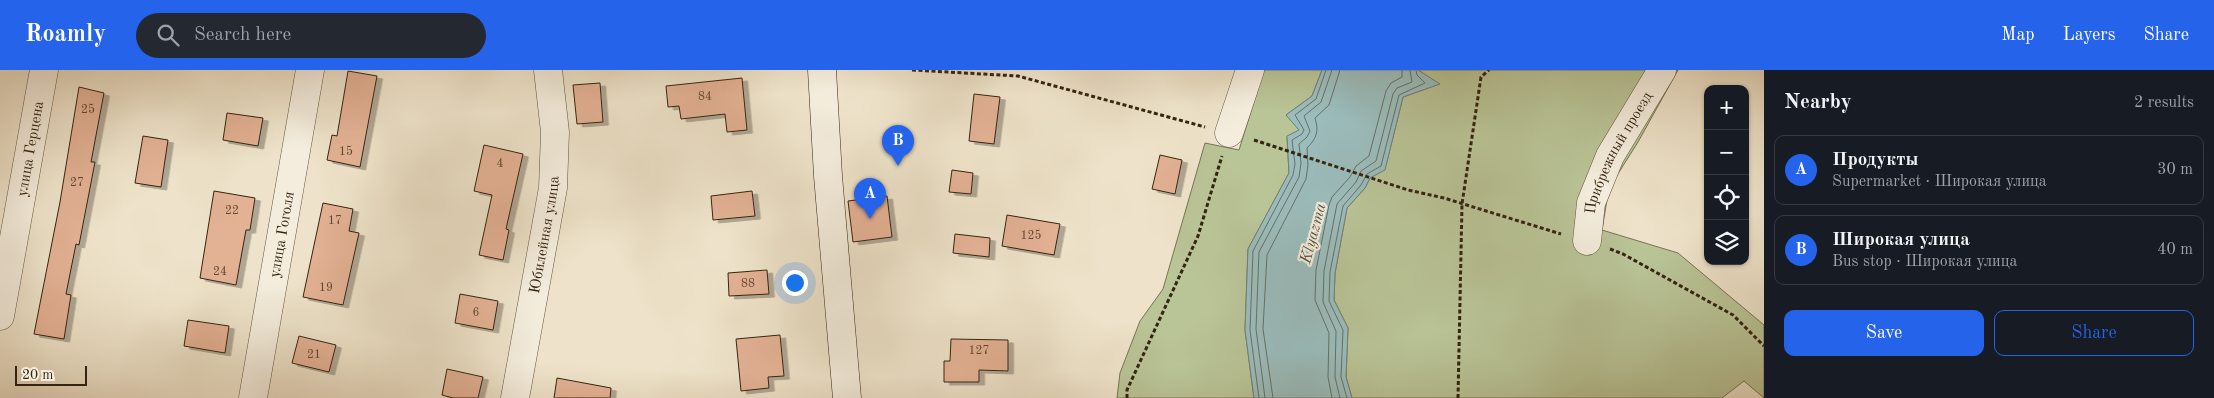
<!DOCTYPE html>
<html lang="en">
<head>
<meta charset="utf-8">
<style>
  body { margin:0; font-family:"Old Standard TT",serif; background:#242831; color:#f1f3f6 }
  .controls { position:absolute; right:15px; top:15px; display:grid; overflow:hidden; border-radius:10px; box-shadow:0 1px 4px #0004 }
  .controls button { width:45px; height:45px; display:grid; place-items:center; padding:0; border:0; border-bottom:1px solid #363941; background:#171b24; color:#f1f3f6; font:25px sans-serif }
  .scale { position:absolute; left:15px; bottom:12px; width:72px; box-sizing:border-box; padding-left:5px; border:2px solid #342410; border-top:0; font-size:14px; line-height:18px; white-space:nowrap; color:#342410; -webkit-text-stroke:4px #f4eddd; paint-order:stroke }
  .you { position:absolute; left:794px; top:212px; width:18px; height:18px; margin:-12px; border:4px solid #fff; border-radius:50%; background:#1a73e8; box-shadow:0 0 0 8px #1a73e833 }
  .badge { display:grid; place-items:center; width:32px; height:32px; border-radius:50%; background:#2563eb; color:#fff; font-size:16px; font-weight:700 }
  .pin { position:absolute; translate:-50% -41px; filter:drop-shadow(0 1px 2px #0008) }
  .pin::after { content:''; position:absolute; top:26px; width:18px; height:15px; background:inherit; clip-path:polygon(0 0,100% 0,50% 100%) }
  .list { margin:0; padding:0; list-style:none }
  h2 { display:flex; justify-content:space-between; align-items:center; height:65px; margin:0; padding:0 20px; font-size:21px }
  h2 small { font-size:16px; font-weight:400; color:#9ea1a6 }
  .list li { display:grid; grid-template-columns:32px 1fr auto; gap:15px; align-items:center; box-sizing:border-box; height:70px; margin:0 10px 10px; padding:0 10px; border:1px solid #363941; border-radius:10px }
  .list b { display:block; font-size:19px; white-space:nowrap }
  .list p { margin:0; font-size:16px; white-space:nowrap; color:#9ea1a6 }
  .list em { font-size:16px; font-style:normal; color:#9ea1a6 }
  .actions { display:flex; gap:10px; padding:15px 20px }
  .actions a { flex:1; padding:11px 0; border:1px solid #2563eb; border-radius:10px; text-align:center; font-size:18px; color:#2563eb }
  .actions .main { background:#2563eb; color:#fff }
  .icon { flex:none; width:28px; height:28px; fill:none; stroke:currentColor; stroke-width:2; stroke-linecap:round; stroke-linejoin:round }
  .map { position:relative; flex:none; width:1764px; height:328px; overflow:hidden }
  header { display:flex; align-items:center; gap:30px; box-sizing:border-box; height:70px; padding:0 25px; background:#2563eb; color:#fff }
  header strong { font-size:24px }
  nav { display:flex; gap:28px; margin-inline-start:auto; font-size:18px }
  .search { width:350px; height:45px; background:#242831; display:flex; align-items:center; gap:12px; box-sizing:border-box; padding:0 18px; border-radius:28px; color:#9ea1a6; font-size:19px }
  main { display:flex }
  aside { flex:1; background:#171b24 }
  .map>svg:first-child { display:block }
  .green { fill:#b9c497; stroke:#767454 }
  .water { fill:#9bbdbd; stroke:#728078 }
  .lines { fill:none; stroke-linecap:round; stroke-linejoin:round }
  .shore { stroke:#687066; stroke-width:1 }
  .building { fill:#e3b194; stroke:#342410; filter:url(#shadow) }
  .street-casing { stroke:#62543e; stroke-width:29 }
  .secondary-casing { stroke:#342410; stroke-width:29 }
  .path { stroke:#342410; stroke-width:3; stroke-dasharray:4 2.5; stroke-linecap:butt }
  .street { stroke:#f4eddd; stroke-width:28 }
  .secondary { stroke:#f4eddd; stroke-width:28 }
  .labels { text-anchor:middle; stroke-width:4.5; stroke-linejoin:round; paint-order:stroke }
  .number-label { font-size:12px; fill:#604731 }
  .street-label { font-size:15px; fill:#342410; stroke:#f4eddd }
  .water-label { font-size:16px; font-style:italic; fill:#535244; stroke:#f4eddd }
</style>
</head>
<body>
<header>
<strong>Roamly</strong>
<div class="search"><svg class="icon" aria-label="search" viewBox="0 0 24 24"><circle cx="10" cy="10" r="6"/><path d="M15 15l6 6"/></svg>Search here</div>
<nav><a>Map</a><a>Layers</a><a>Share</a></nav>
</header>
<main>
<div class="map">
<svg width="1764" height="328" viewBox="0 0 1764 328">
  <defs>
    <filter id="shadow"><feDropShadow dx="5.5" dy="3" stdDeviation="0" flood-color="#0004"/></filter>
  </defs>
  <rect width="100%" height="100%" fill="#eee3ca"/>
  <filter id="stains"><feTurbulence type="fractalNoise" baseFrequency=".004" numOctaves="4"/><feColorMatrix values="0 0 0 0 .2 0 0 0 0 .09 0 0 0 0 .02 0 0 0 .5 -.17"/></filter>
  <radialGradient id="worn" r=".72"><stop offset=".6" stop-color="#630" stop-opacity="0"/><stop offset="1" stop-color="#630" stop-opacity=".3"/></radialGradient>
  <g class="green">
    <polygon points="1264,0 1322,0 1312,26 1286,45 1300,60 1287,67 1289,103 1248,179 1245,260 1254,328 1117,328 1120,303 1140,251 1163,219 1205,73 1239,80"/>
    <polygon points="1418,0 1678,0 1638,72 1609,118 1602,160 1678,183 1764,255 1764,328 1744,311 1722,328 1352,328 1346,307 1348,258 1334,230 1335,203 1347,138 1365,118 1370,108 1385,99 1403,27 1439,14"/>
  </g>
  <polygon class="water" points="1322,0 1418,0 1440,14 1403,27 1385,100 1370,108 1365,118 1347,138 1335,203 1334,230 1348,258 1346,307 1352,328 1254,328 1245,260 1248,179 1289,103 1287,66 1299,60 1286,45 1312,26"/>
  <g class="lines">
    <g class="shore">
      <polyline points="1259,328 1250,260 1253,181 1293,105 1295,94 1292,70 1302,64 1304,60 1295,45 1316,29 1326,0"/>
      <polyline points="1265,328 1256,259 1259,182 1299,107 1301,93 1299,74 1307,67 1310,61 1304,46 1321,32 1332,0"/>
      <path d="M1273,328L1263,259L1267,185L1306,109L1308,95L1307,78C1317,68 1319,61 1315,48L1329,35L1340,0"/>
      <polyline points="1332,328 1328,307 1329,263 1315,230 1316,200 1329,135 1332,127 1350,107 1356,96 1369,86 1386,21 1391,13 1402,7 1402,0"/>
      <polyline points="1340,328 1335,307 1336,261 1323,232 1324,201 1337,134 1356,112 1361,101 1376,91 1393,24 1397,18 1412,12 1410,0"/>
      <polyline points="1347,328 1341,307 1343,260 1329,231 1330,202 1343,136 1361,115 1367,104 1381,96 1399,25 1425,13 1417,5 1416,0"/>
    </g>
  </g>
  <g class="building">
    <polygon points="348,1 377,6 360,97 327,90 332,65 337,66"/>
    <polygon points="742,8 747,60 727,62 725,44 681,49 679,36 668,37 666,16"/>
    <polygon points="600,13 603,52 577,54 573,15"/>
    <polygon points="79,17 104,23 91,92 95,92 79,175 76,174 66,224 71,225 64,269 34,264 60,132"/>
    <polygon points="974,24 1000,27 994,74 969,71"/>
    <polygon points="227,43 263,48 258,76 223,70"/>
    <polygon points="143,66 168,70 161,117 135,113"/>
    <polygon points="484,75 523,84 506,159 509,160 503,190 479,185 492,125 474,121"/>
    <polygon points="1160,85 1182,90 1175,124 1152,119"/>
    <polygon points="952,100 973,103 971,124 949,122"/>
    <polygon points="214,121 255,128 250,160 246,160 236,215 200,208"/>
    <polygon points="752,121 755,146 713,150 711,126"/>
    <polygon points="887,126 892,167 853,172 848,131"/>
    <polygon points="323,133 353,139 349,161 359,163 343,235 303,227"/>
    <polygon points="1007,145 1060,154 1054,185 1002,176"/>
    <polygon points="955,164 990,168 989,187 953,183"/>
    <polygon points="767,200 769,224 729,226 728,203"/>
    <polygon points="460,224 498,231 493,260 455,253"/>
    <polygon points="188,250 229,256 225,283 184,276"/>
    <polygon points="780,265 784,306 768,307 769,318 741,321 736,269"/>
    <polygon points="299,266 336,275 329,302 292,293"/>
    <polygon points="951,269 1008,270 1008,301 979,300 979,312 944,312 944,291 950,291"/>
    <polygon points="447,299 483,307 478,328 453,328 442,325"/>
    <polygon points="557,308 611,318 610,328 554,328"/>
  </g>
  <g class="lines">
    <g class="street-casing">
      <g id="street">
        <polyline points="1229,63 1250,0"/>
        <path id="s1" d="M1587,171L1591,133L1610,86L1662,0"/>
        <path id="s2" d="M0,246L44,0"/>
        <path id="s3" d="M253,328L310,0"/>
        <path id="s4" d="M515,328L553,118L555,62L548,0"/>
      </g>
    </g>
    <g class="secondary-casing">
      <polyline id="secondary" points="822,0 828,106 847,328"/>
    </g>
    <g class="path">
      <polyline points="912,0 1018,6 1205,57"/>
      <polyline points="1254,70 1408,120 1444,128 1561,164"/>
      <polyline points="1610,179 1623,184 1733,245 1764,276"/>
      <polyline points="1127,328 1127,320 1198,166 1222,86"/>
      <polyline points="1458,328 1462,134 1481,7 1489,0"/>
    </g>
    <use href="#street" class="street"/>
    <use href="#secondary" class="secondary"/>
  </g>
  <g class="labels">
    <g class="number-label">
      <text x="705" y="30">84</text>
      <text x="88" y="43">25</text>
      <text x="346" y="85">15</text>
      <text x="500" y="97">4</text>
      <text x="77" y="116">27</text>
      <text x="232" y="144">22</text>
      <text x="335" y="154">17</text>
      <text x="1031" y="169">125</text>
      <text x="220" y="205">24</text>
      <text x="748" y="217">88</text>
      <text x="326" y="221">19</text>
      <text x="476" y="246">6</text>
      <text x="979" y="284">127</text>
      <text x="314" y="288">21</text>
    </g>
    <g class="street-label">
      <text dy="5" stroke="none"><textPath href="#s2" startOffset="170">улица Герцена</textPath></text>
      <text dy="5" stroke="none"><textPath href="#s1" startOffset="95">Прибрежный проезд</textPath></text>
      <text dy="5" stroke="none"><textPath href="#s3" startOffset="166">улица Гоголя</textPath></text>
      <text dy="5" stroke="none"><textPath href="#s4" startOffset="166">Юбилейная улица</textPath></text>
    </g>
    <g class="water-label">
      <text transform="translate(1312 163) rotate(-75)" y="6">Klyazma</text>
    </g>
  </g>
  <rect width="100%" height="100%" filter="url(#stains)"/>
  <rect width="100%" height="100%" fill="url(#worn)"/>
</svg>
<div class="controls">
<button>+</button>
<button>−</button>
<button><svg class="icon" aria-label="locate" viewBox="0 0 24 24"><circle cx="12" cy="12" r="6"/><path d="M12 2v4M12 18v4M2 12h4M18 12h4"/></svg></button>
<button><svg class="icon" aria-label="layers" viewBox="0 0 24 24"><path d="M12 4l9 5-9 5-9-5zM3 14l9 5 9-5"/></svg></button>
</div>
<div class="scale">20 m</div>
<div class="you"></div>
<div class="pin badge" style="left:870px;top:149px">A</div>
<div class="pin badge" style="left:898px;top:96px">B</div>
</div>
<aside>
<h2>Nearby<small>2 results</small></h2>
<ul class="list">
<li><span class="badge">A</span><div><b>Продукты</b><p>Supermarket · Широкая улица</p></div><em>30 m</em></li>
<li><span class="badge">B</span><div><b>Широкая улица</b><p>Bus stop · Широкая улица</p></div><em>40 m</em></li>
</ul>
<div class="actions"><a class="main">Save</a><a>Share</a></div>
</aside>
</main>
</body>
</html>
